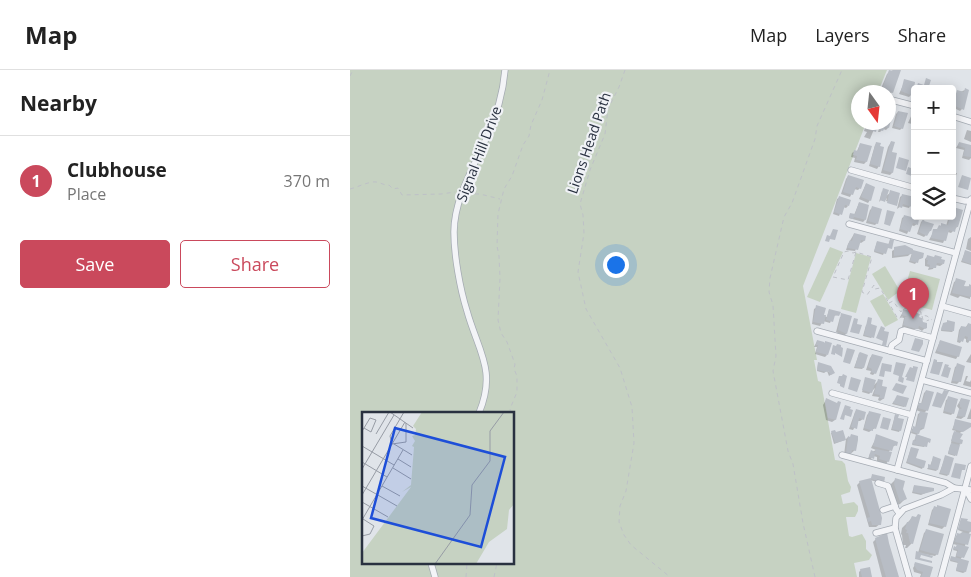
<!DOCTYPE html>
<html lang="en">
<head>
<meta charset="utf-8">
<style>
  body { margin:0; font-family:"Open Sans",sans-serif; background:#f2f2f2; color:#222 }
  .controls { position:absolute; right:15px; top:15px; display:grid; overflow:hidden; border-radius:5px; box-shadow:0 2px 12px #0003 }
  .controls button { width:45px; height:45px; display:grid; place-items:center; padding:0; border:0; border-bottom:1px solid #e0e0e0; background:#fff; color:#222; font:25px sans-serif }
  .compass { position:absolute; left:501px; top:15px; width:45px; height:45px; border-radius:50%; background:#fff; box-shadow:0 2px 12px #0003; rotate:165deg }
  .you { position:absolute; left:265px; top:194px; width:18px; height:18px; margin:-12px; border:4px solid #fff; border-radius:50%; background:#1a73e8; box-shadow:0 0 0 8px #1a73e833 }
  .badge { display:grid; place-items:center; width:32px; height:32px; border-radius:50%; background:#ca495c; color:#fff; font-size:16px; font-weight:700 }
  .pin { position:absolute; translate:-50% -41px; filter:drop-shadow(0 1px 2px #0008) }
  .pin::after { content:''; position:absolute; top:26px; width:18px; height:15px; background:inherit; clip-path:polygon(0 0,100% 0,50% 100%) }
  .list { margin:0; padding:0; list-style:none }
  h2 { display:flex; justify-content:space-between; align-items:center; height:65px; margin:0; padding:0 20px; font-size:21px }
  h2 small { font-size:16px; font-weight:400; color:#767676 }
  .list li { display:grid; grid-template-columns:32px 1fr auto; gap:15px; align-items:center; box-sizing:border-box; height:90px; padding:0 20px; border-top:1px solid #e0e0e0 }
  .list b { display:block; font-size:19px; white-space:nowrap }
  .list p { margin:0; font-size:16px; white-space:nowrap; color:#767676 }
  .list em { font-size:16px; font-style:normal; color:#767676 }
  .actions { display:flex; gap:10px; padding:15px 20px }
  .actions a { flex:1; padding:11px 0; border:1px solid #ca495c; border-radius:5px; text-align:center; font-size:18px; color:#ca495c }
  .actions .main { background:#ca495c; color:#fff }
  .icon { flex:none; width:28px; height:28px; fill:none; stroke:currentColor; stroke-width:2; stroke-linecap:round; stroke-linejoin:round }
  .map { position:relative; flex:none; width:621px; height:507px; overflow:hidden }
  header { display:flex; align-items:center; gap:30px; box-sizing:border-box; height:70px; padding:0 25px; background:#fff; border-bottom:1px solid #e0e0e0 }
  header strong { font-size:24px }
  nav { display:flex; gap:28px; margin-inline-start:auto; font-size:18px }
  main { display:flex }
  aside { flex:1; background:#fff }
  .map>svg:first-child { display:block }
  .green { fill:#c6d2c2; fill-rule:evenodd }
  .shadow { fill:#0003 }
  .building { fill:#b8bdc5 }
  .lines { fill:none; stroke-linecap:round; stroke-linejoin:round }
  .minor-casing { stroke:#a5abb3; stroke-width:7 }
  .path { stroke:#bec1c7; stroke-width:1; stroke-dasharray:4 4; stroke-linecap:butt }
  .minor { stroke:#f3f4f7; stroke-width:5.5 }
  .labels { text-anchor:middle; stroke-width:4.5; stroke-linejoin:round; paint-order:stroke }
  .street-label { font-size:14px; fill:#293140; stroke:#f0f2f6 }
  .inset-road { fill:none; stroke:#979ca5; stroke-width:1 }
  .view { fill:#1d4ed8; fill-opacity:0.15; stroke:#1d4ed8; stroke-width:2.5 }
  .inset-edge { fill:none; stroke:#293140; stroke-width:2.5 }
</style>
</head>
<body>
<header>
<strong>Map</strong>
<nav><a>Map</a><a>Layers</a><a>Share</a></nav>
</header>
<main>
<aside>
<h2>Nearby<small></small></h2>
<ul class="list">
<li><span class="badge">1</span><div><b>Clubhouse</b><p>Place</p></div><em>370 m</em></li>
</ul>
<div class="actions"><a class="main">Save</a><a>Share</a></div>
</aside>
<div class="map">
<svg width="621" height="507" viewBox="0 0 621 507">
  <rect width="100%" height="100%" fill="#e0e4e9"/>
  <g class="green">
    <path d="M0,0H537L528,22H508V52L516,53L453,216L467,290H464L468,311L471,312L485,390L492,391L495,394L498,411L501,417L500,422L491,425L493,434L504,432L508,436V441L505,447H496L499,466L502,467L512,464L516,471V479L522,485L519,490L504,493L507,507H0ZM14,343H164V493H14Z"/>
    <polygon points="480,177 493,182 470,232 457,227"/>
    <polygon points="506,183 521,187 506,243 491,239"/>
    <polygon points="535,196 550,221 538,230 522,204"/>
    <polygon points="560,201 590,209 582,240 551,232"/>
    <polygon points="533,224 548,250 535,257 520,231"/>
  </g>
  <g class="shadow">
    <polygon points="543,0 548,0 542,22 540,24 538,22 530,21 537,4"/>
    <polygon points="555,11 562,24 559,27 549,24"/>
    <polygon points="615,20 612,39 610,41 602,37 602,34 605,24"/>
    <polygon points="548,42 552,58 550,60 542,58 546,44"/>
    <polygon points="562,44 565,45 565,58 561,57 562,54 558,53"/>
    <polygon points="518,52 527,52 520,69 514,67 517,62 514,61 515,58"/>
    <polygon points="531,52 538,52 538,58 536,60 533,59 530,62 528,62"/>
    <polygon points="617,60 621,61 621,72 614,69"/>
    <polygon points="541,72 542,103 540,105 531,103 538,77"/>
    <polygon points="527,73 529,96 527,99 519,96 525,75"/>
    <polygon points="609,73 621,76 621,88 619,90 612,88 614,80 606,78"/>
    <polygon points="510,74 516,92 514,94 504,92 505,88 501,87 502,83 505,81 507,81"/>
    <polygon points="606,103 607,103 602,116 602,105 604,105"/>
    <polygon points="498,106 510,118 508,120 504,119 500,127 491,124 496,109"/>
    <polygon points="516,114 520,130 518,133 509,129"/>
    <polygon points="532,121 535,127 541,122 546,134 536,131 537,128 534,131 531,130 529,132"/>
    <polygon points="553,125 565,128 565,133 562,132 559,138 551,136 547,139 550,127"/>
    <polygon points="490,127 498,136 496,138 493,137 489,146 483,144 487,129"/>
    <polygon points="509,133 515,150 513,152 499,148 500,144 504,145"/>
    <polygon points="523,137 527,153 525,155 516,153 520,140"/>
    <polygon points="603,139 607,157 601,163 598,162 593,173 579,170 584,161 587,160 592,154 596,156 599,146 602,146"/>
    <polygon points="555,146 567,154 564,156 561,155 557,164 549,161 552,148"/>
    <polygon points="573,150 576,165 574,167 567,164 571,152"/>
    <polygon points="504,164 515,167 514,171 511,173 509,172 505,181 496,180 498,174"/>
    <polygon points="621,167 621,181 616,179 618,169"/>
    <polygon points="540,170 541,178 536,178 533,185 524,182 527,172 538,175"/>
    <polygon points="545,179 561,183 558,186 542,188 542,181"/>
    <polygon points="615,182 621,184 621,195 611,192"/>
    <polygon points="562,183 572,188 568,190 565,194 559,192"/>
    <polygon points="577,187 590,190 593,194 590,196 585,195 583,199 578,200 579,197 575,196 575,189"/>
    <polygon points="607,210 613,217 621,216 620,229 610,226 608,228 600,225 604,212"/>
    <polygon points="467,237 472,245 477,247 479,240 488,245 483,246 480,253 473,251 470,256 462,254 464,239"/>
    <polygon points="554,240 568,248 576,257 572,261 567,258 563,260 552,257 554,248 550,247"/>
    <polygon points="490,247 500,247 496,264 494,266 486,262"/>
    <polygon points="520,253 522,267 521,268 513,266 516,255"/>
    <polygon points="596,254 603,261 602,262 591,261 592,256"/>
    <polygon points="618,254 620,270 618,273 616,272 616,269 613,268 610,273 607,272 609,260 611,257 615,258"/>
    <polygon points="467,271 477,285 475,287 465,284 467,277 464,277"/>
    <polygon points="590,271 608,286 606,289 585,283"/>
    <polygon points="509,284 513,298 512,299 504,298"/>
    <polygon points="621,284 621,293 616,292"/>
    <polygon points="522,285 525,303 523,305 520,304 521,301 516,300 520,288"/>
    <polygon points="468,294 482,304 479,306 477,301 474,303 467,301"/>
    <polygon points="608,295 610,311 607,314 601,313 605,297"/>
    <polygon points="616,306 618,306 616,311 620,312 621,310 621,317 613,315"/>
    <polygon points="516,309 523,316 529,310 530,316 536,318 533,329 530,331 528,330 529,327 522,326 525,318 519,324 512,322"/>
    <polygon points="576,321 577,340 574,343 577,344 573,359 569,361 567,365 561,363 562,359 565,358 568,344 571,342 566,340 567,336 571,334 574,323"/>
    <polygon points="599,328 603,343 601,345 593,343 596,330"/>
    <polygon points="611,329 614,347 611,349 606,348 610,340 607,336"/>
    <polygon points="476,330 487,334 485,350 482,352 476,350 473,335"/>
    <polygon points="544,331 545,331 555,336 554,337 542,334"/>
    <polygon points="621,338 621,349 617,349"/>
    <polygon points="507,340 513,349 510,351 508,351 503,360 499,359 505,342"/>
    <polygon points="519,343 525,358 519,362 513,360 517,345"/>
    <polygon points="545,346 550,360 549,362 541,360"/>
    <polygon points="606,350 618,358 608,364 608,370 611,374 609,375 605,386 598,384 600,376 602,373 601,373 603,364 606,361 602,360"/>
    <polygon points="482,362 495,370 484,374 481,363"/>
    <polygon points="527,366 546,375 542,377 538,383 538,391 536,394 527,391 527,387 523,386 521,389 518,389 520,383 526,380 521,378"/>
    <polygon points="566,366 579,370 574,377 562,375"/>
    <polygon points="498,367 505,380 498,386 494,385 496,369"/>
    <polygon points="561,378 565,389 573,397 572,399 556,393"/>
    <polygon points="583,388 587,400 586,401 577,399 579,396 580,396"/>
    <polygon points="595,388 598,405 597,406 589,404"/>
    <polygon points="522,406 531,413 520,410 530,454 526,457 519,457 507,415 510,412 521,409"/>
    <polygon points="545,410 552,419 555,429 550,434 545,436 540,415"/>
    <polygon points="564,416 582,420 571,425 562,423"/>
    <polygon points="584,438 595,456 592,459 578,455 582,440"/>
    <polygon points="562,448 562,473 557,478 555,478 556,475 553,475 552,465 551,464 552,458"/>
    <polygon points="611,450 616,452 621,460 618,465 612,487 610,490 615,502 613,503 606,501 608,493 600,491 601,488 605,489 607,481 603,480 604,478 606,478 607,475 603,474 606,466 613,462 608,460"/>
    <polygon points="576,461 587,484 585,486 568,483 574,463"/>
    <polygon points="526,469 548,507 532,507 523,472"/>
    <polygon points="566,493 579,507 570,507 571,504 564,502 563,498"/>
    <polygon points="511,500 521,507 509,507 509,502"/>
  </g>
  <g class="building">
    <polygon points="539,0 543,1 543,0 551,0 543,23 532,19"/>
    <polygon points="576,8 581,10 578,19 566,19 568,13 574,15"/>
    <polygon points="554,9 565,12 563,26 551,21"/>
    <polygon points="615,18 619,20 614,40 603,35 607,20 614,22"/>
    <polygon points="538,37 541,38 540,43 542,43 539,49 541,50 539,58 535,57 533,61 530,60 531,52 538,52"/>
    <polygon points="548,41 558,43 553,59 544,56"/>
    <polygon points="519,52 528,52 526,62 516,59"/>
    <polygon points="541,71 545,72 542,82 547,83 543,103 533,100"/>
    <polygon points="526,72 531,73 530,76 534,77 530,97 520,94"/>
    <polygon points="609,72 621,75 621,87 613,86 615,78 608,76"/>
    <polygon points="510,73 522,76 517,92 506,90 507,86 503,85 504,80 508,81"/>
    <polygon points="549,87 559,90 556,101 546,98"/>
    <polygon points="562,93 565,94 565,107 556,104 558,97 561,98"/>
    <polygon points="498,105 514,110 511,119 506,117 503,125 493,122"/>
    <polygon points="612,105 621,108 618,120 608,117"/>
    <polygon points="516,113 525,117 521,131 511,127"/>
    <polygon points="533,118 539,120 535,132 530,130"/>
    <polygon points="540,120 550,123 547,136 537,133"/>
    <polygon points="552,124 565,127 562,137 553,134 552,138 549,137"/>
    <polygon points="489,126 501,130 499,136 495,135 492,145 484,142"/>
    <polygon points="509,132 519,135 516,150 504,147 503,149 499,148 500,143 505,144"/>
    <polygon points="522,136 532,139 528,154 518,151"/>
    <polygon points="603,137 613,140 608,157 606,157 605,162 599,160 596,171 581,168 583,159 587,159 589,155 591,156 591,153 598,155 600,146 602,146"/>
    <polygon points="537,140 545,142 540,156 534,154"/>
    <polygon points="554,145 569,149 568,155 563,153 560,162 550,159"/>
    <polygon points="573,148 575,149 574,151 584,154 581,161 580,161 577,166 569,162"/>
    <polygon points="483,159 488,160 485,170 480,169 479,172 475,171 477,165 480,166"/>
    <polygon points="504,163 516,166 515,171 511,170 508,180 498,178 497,177 500,170 502,171"/>
    <polygon points="540,169 544,170 542,179 538,178 536,184 524,181 527,171 539,174"/>
    <polygon points="555,175 563,179 563,180 574,183 573,188 569,189 568,193 560,191 562,184 544,186 544,177"/>
    <polygon points="615,180 621,182 621,194 612,191"/>
    <polygon points="577,185 584,187 585,185 592,187 591,189 595,190 594,194 587,193 586,198 579,198 580,195 577,194 578,190 576,190"/>
    <polygon points="606,208 616,211 614,216 619,217 619,214 621,215 621,227 602,223"/>
    <polygon points="466,235 476,238 474,245 476,245 474,254 463,252"/>
    <polygon points="479,239 491,242 489,246 485,245 483,252 476,250"/>
    <polygon points="553,239 570,244 569,247 572,248 573,252 577,253 577,258 575,259 569,256 568,259 566,259 553,255 555,247 558,247 552,245"/>
    <polygon points="491,243 502,246 497,264 488,260"/>
    <polygon points="518,247 522,248 521,254 527,256 524,268 514,265"/>
    <polygon points="504,248 508,249 507,254 512,255 509,264 500,262"/>
    <polygon points="597,250 605,252 604,261 591,260 593,253 597,252"/>
    <polygon points="618,253 621,254 621,271 617,270 618,267 615,266 613,272 608,270 611,256 617,257"/>
    <polygon points="531,256 535,258 534,261 539,262 536,276 532,275 533,271 526,268"/>
    <polygon points="565,268 573,270 573,274 569,282 561,280"/>
    <polygon points="467,270 474,272 475,273 475,271 482,273 478,285 466,282 468,275 466,275"/>
    <polygon points="590,270 612,277 609,287 587,281"/>
    <polygon points="487,274 491,275 491,277 493,278 492,287 485,283 485,285 481,284 483,275 486,276"/>
    <polygon points="497,278 505,280 500,294 493,292"/>
    <polygon points="510,282 518,285 514,298 505,297 509,283"/>
    <polygon points="522,284 533,287 526,304 521,302 522,299 518,297"/>
    <polygon points="584,289 587,290 587,292 593,292 589,305 580,303"/>
    <polygon points="468,292 481,296 485,303 481,305 478,301 476,302 467,300"/>
    <polygon points="546,292 556,294 552,307 554,308 553,313 548,311 549,306 543,304"/>
    <polygon points="532,293 542,295 541,302 535,301 534,307 529,306"/>
    <polygon points="607,293 615,296 611,312 602,311"/>
    <polygon points="595,294 599,295 598,297 601,298 598,308 591,306"/>
    <polygon points="563,296 568,297 564,312 556,310 557,307 555,307 560,297 563,298"/>
    <polygon points="493,304 497,306 494,318 490,316 490,314 487,313 489,306 492,306"/>
    <polygon points="501,307 511,310 507,322 498,319"/>
    <polygon points="515,307 526,310 522,323 512,320"/>
    <polygon points="528,309 533,310 532,316 537,317 534,329 529,328 530,325 524,324"/>
    <polygon points="546,313 557,316 553,324 542,320"/>
    <polygon points="576,320 584,322 578,341 568,338 569,333 572,333"/>
    <polygon points="594,320 599,321 591,338 582,336 587,322 592,324"/>
    <polygon points="547,325 559,328 556,337 543,333"/>
    <polygon points="598,326 608,329 604,344 594,341"/>
    <polygon points="476,328 487,333 488,331 491,332 486,350 478,348 475,332"/>
    <polygon points="611,328 620,330 615,347 607,346 609,339 611,339 612,338 610,337 610,334 609,334"/>
    <polygon points="495,335 501,337 500,339 503,340 501,347 495,345 494,350 490,349"/>
    <polygon points="506,339 516,342 514,350 509,348 507,359 501,357"/>
    <polygon points="519,341 531,344 526,359 523,358 523,361 514,358"/>
    <polygon points="570,341 578,343 574,359 571,358 569,364 562,362 563,356 566,357"/>
    <polygon points="545,344 549,345 548,348 554,349 551,361 542,359"/>
    <polygon points="533,347 541,349 538,360 530,358"/>
    <polygon points="605,349 621,353 621,357 613,362 603,359"/>
    <polygon points="485,360 486,362 493,360 496,370 485,373 481,361"/>
    <polygon points="604,361 613,364 610,369 613,370 612,374 601,371"/>
    <polygon points="501,364 508,366 508,370 506,381 502,380 501,384 496,383 498,366 500,367"/>
    <polygon points="526,364 548,372 547,376 544,375 542,381 523,376"/>
    <polygon points="566,364 581,369 580,373 578,372 577,377 562,374 563,370 566,371 565,369"/>
    <polygon points="601,373 610,375 607,386 598,383"/>
    <polygon points="561,377 569,379 566,388 576,391 574,398 557,392"/>
    <polygon points="526,379 542,382 539,392 529,389 530,386 525,384 524,389 519,387 521,380 525,382"/>
    <polygon points="595,385 604,388 599,405 590,403"/>
    <polygon points="583,386 591,389 588,400 578,398 578,394 581,395"/>
    <polygon points="605,393 616,395 615,400 612,400 610,409 601,407"/>
    <polygon points="522,404 535,407 534,413 521,409"/>
    <polygon points="521,408 532,448 531,455 522,455 521,451 518,452 517,448 520,447 509,411"/>
    <polygon points="545,408 555,411 553,419 557,429 550,432 544,414"/>
    <polygon points="564,415 584,418 584,421 573,424 563,422"/>
    <polygon points="587,435 601,439 596,457 579,453 584,436 587,437"/>
    <polygon points="568,444 571,445 563,474 560,473 558,463 556,463 557,460 555,459 557,452 559,452 562,446 566,447"/>
    <polygon points="611,448 618,449 617,451 621,452 621,462 608,459"/>
    <polygon points="576,459 594,464 588,485 570,480"/>
    <polygon points="612,462 621,464 618,475 605,472 607,463 611,464"/>
    <polygon points="537,463 539,473 549,507 536,507 527,476 525,468"/>
    <polygon points="607,474 619,477 614,488 606,486 608,480 603,479 604,476 606,477"/>
    <polygon points="566,481 583,486 582,488 571,485 570,488 582,491 582,493 565,489"/>
    <polygon points="601,486 619,491 616,502 606,500 608,492 600,490"/>
    <polygon points="565,492 583,497 580,507 571,507 573,502 567,500 564,495"/>
    <polygon points="520,497 522,507 512,507 510,499"/>
  </g>
  <g class="lines">
    <g class="minor-casing">
      <g id="minor">
        <polyline points="538,29 565,36"/>
        <polyline points="602,46 621,52"/>
        <polyline points="501,100 565,118"/>
        <polyline points="602,128 615,131 621,131"/>
        <polyline points="499,154 606,183"/>
        <polyline points="592,236 621,244"/>
        <polyline points="467,261 577,291"/>
        <polyline points="540,281 542,275 549,270 551,261 554,260 583,268"/>
        <polyline points="572,310 621,323"/>
        <polyline points="482,323 562,345"/>
        <path d="M129,343C147,300 128,281 117,241C110,219 104,185 104,162C104,130 123,98 136,69C146,47 153,24 155,0"/>
        <polyline points="492,385 596,413 604,418"/>
        <polyline points="547,400 621,129"/>
        <polyline points="528,413 538,416 546,439 549,443"/>
        <polyline points="615,418 621,429"/>
        <polyline points="533,440 545,436"/>
        <polyline points="526,463 545,458"/>
        <polyline points="81,493 85,507"/>
        <polyline points="559,507 545,458 546,448 554,439 591,425 604,418 621,420"/>
        <polyline points="591,507 621,396"/>
      </g>
    </g>
    <g class="path">
      <polyline points="275,0 269,17 258,39 255,64 240,100 230,134 233,145 234,163 228,202 236,239 270,298 282,337 284,373 276,421 270,436 269,452 274,465 281,475 320,507"/>
      <polyline points="0,6 3,0"/>
      <path d="M0,119C8,117 15,113 23,112C29,111 34,116 39,115L43,119L48,118L52,125L91,124L105,122"/>
      <polyline points="117,124 130,124 150,129"/>
      <polyline points="506,182 503,183 498,181 494,182 483,207 498,210 506,182 522,187 512,222 517,225 524,215 525,219 530,218 539,233"/>
      <polyline points="553,246 548,249 539,233 543,231 551,242 553,238 571,242 571,245 577,246 582,250"/>
      <polyline points="572,246 573,250 576,251 579,250"/>
      <polyline points="161,343 160,339 167,322 167,306 164,299 165,294 157,272 151,263 148,250 150,208 149,186 147,176 148,144 154,119 162,106 173,75 179,66 181,55 192,30 200,0"/>
      <polyline points="116,507 117,493"/>
      <polyline points="144,507 147,493"/>
      <polyline points="465,507 453,453 443,394 438,381 423,301 426,286 423,235 419,222 420,208 434,147 442,133 465,69 467,56 492,0"/>
    </g>
    <use href="#minor" class="minor"/>
  </g>
  <g class="labels">
    <g class="street-label">
      <text transform="translate(239 73) rotate(-71)" y="5">Lions Head Path</text>
      <text transform="translate(129 84) rotate(-69)" y="5">Signal Hill Drive</text>
    </g>
  </g>
  <g transform="translate(12 342)">
    <rect width="152" height="152" fill="#e0e4e9"/>
    <path d="M60,0H152V92L147,98L145,117L127,130L114,152H0V141L49,75L40,80L49,73L52,35L50,34L53,29L50,24L53,23L54,17L51,14Z" fill="#c6d2c2"/>
    <path class="inset-road" d="M28,0L51,16M0,19L2,16L8,6L14,8L9,20L2,16M14,22L27,0M30,32L28,24L42,0M30,32L44,30V11M32,32L50,43M0,34L32,53M36,47L49,55M0,50L25,65M31,56L49,67M0,57L32,3M0,74L35,94M20,74L38,84M0,83L43,10M0,90L26,105M0,108L41,38M0,124L8,122L12,114L1,107M73,152L108,103L110,73L128,49V19L142,0"/>
    <path class="view" d="M33,16L143,45L119,135L9,106Z"/>
    <rect width="152" height="152" class="inset-edge"/>
  </g>
</svg>
<div class="controls">
<button>+</button>
<button>−</button>
<button><svg class="icon" aria-label="layers" viewBox="0 0 24 24"><path d="M12 4l9 5-9 5-9-5zM3 14l9 5 9-5"/></svg></button>
</div>
<svg class="compass" viewBox="-18 -18 36 36"><path d="M0-13l5 13h-10z" fill="#e53935"/><path d="M0 13l5-13h-10z" fill="#767676"/></svg>
<div class="you"></div>
<div class="pin badge" style="left:563px;top:249px">1</div>
</div>
</main>
</body>
</html>
